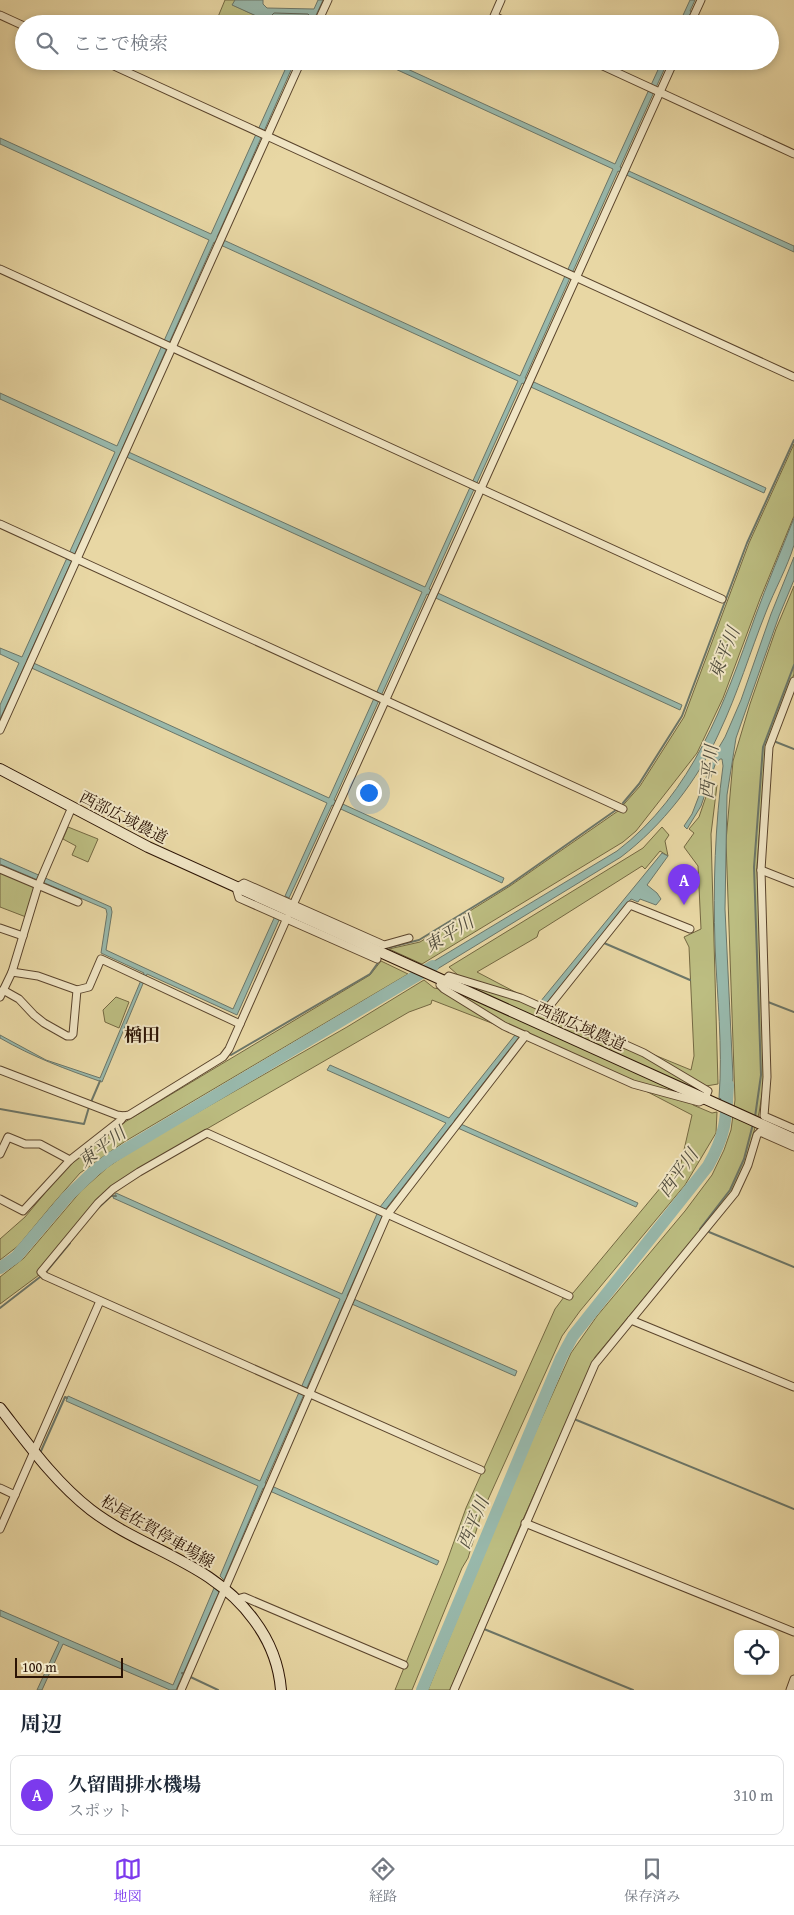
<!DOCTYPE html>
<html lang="ja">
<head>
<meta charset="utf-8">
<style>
  body { margin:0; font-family:"Gentium Book Plus","Noto Serif JP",serif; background:#f2f2f3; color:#1f2937 }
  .controls { position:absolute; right:15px; bottom:15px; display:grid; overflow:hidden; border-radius:10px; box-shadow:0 2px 8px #0003 }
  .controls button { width:45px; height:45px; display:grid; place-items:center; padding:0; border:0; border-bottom:1px solid #e0e1e3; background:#fff; color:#1f2937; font:25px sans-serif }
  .scale { position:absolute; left:15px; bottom:12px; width:108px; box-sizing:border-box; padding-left:5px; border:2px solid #2b1304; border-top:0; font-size:14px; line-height:18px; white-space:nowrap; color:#2b1304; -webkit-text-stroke:4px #f0e5c4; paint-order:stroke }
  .you { position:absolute; left:368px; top:792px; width:18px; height:18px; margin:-12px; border:4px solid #fff; border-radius:50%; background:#1a73e8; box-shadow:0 0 0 8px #1a73e833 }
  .badge { display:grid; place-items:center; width:32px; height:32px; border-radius:50%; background:#7c3aed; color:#fff; font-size:16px; font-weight:700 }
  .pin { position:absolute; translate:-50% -41px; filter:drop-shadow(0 1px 2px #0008) }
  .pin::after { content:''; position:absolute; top:26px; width:18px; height:15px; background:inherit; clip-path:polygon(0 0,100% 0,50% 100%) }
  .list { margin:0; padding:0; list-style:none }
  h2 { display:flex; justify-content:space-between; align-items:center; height:65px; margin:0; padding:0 20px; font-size:21px }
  h2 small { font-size:16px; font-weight:400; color:#747a83 }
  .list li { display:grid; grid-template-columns:32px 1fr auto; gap:15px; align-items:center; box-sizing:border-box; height:80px; margin:0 10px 10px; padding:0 10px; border:1px solid #e0e1e3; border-radius:10px }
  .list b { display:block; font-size:19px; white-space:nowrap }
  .list p { margin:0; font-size:16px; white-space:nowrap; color:#747a83 }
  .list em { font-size:16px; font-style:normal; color:#747a83 }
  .icon { flex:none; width:28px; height:28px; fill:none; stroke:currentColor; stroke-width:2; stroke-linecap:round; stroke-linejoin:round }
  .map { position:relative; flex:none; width:794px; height:1690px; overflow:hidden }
  .search { position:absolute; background:#fff; box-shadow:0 2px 8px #0003; left:15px; right:15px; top:15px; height:55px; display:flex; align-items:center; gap:12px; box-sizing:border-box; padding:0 18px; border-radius:28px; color:#747a83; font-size:19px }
  .sheet { height:155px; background:#fff }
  nav { display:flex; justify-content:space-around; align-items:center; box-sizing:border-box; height:70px; border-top:1px solid #e0e1e3; background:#fff; font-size:14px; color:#747a83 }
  nav a { display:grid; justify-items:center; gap:2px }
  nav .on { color:#7c3aed }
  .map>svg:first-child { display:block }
  .green { fill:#bcbd81; stroke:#746842 }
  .water { fill:#98b8ab; stroke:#6c7668; fill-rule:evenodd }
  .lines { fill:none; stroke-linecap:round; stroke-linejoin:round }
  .shore { stroke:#626658; stroke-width:1 }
  .stream { stroke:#6c7668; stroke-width:2 }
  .river { stroke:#98b8ab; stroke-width:12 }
  .street-casing { stroke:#5a442c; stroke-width:9 }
  .secondary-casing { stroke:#2b1304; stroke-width:12 }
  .street { stroke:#f0e5c4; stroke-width:7 }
  .secondary { stroke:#f0e5c4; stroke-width:10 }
  .labels { text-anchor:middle; stroke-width:4; stroke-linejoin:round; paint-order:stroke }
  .street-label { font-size:16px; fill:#2b1304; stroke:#f0e5c4 }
  .water-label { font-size:18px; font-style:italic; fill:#514d3e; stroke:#f0e5c4 }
  .neighbourhood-label { font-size:18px; font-weight:bold; fill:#2b1304; stroke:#f0e5c4 }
</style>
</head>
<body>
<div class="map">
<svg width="794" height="1690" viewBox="0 0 794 1690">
  <rect width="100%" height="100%" fill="#e8d7a4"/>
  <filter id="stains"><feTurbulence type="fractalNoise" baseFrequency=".004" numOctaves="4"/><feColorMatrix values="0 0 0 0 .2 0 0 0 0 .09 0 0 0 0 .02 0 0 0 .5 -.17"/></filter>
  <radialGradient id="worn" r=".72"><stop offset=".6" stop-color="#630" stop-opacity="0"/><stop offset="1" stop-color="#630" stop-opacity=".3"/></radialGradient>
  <g class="green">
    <polygon points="225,0 235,0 233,5 274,24 215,24"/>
    <polygon points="794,444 794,516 760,599 723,698 697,753 636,831 623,842 422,964 389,949 420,942 510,886 618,811 640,786 684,717 749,543"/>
    <polygon points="794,586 794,674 766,747 757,867 765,1076 759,1113 745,1164 732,1192 595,1357 521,1524 450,1690 428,1690 512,1484 571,1353 597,1316 685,1211 712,1175 724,1150 731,1130 735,1100 726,841 733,761 750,704 776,629"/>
    <polygon points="710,785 717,785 711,834 718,1084 706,1086 698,1083 693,1105 712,1113 717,1112 716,1133 685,1185 580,1311 562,1336 481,1515 468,1558 462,1568 412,1690 395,1690 447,1561 466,1508 555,1309 564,1297 573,1293 681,1163 692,1115 642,1089 631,1080 504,1022 494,1024 432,1000 431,1004 409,1012 134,1171 97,1200 39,1269 39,1275 0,1304 0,1277 24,1258 81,1191 108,1167 137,1147 347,1027 424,980 434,988 455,992 461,984 458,975 449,967 643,848 662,827 669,835 665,841 668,856 660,851 645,869 642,866 539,931 537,937 477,972 517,993 518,999 691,1070 694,1056 689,947 684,937 701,929 698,866 684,847 694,833 689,829 699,817"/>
    <polygon points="68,827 98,839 88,862 72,855 76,846 63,839"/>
    <polygon points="0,871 35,887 26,917 0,907"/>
    <polygon points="381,961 408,974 124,1142 80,1173 52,1205 18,1246 0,1260 0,1239 25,1217 70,1163 125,1122 370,975"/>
    <polygon points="116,997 129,1002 119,1028 105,1022 103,1010"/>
  </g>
  <g class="water">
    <polygon points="235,0 263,0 263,4 267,8 314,9 318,0 323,0 312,24 274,24 232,5"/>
    <polygon points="690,0 695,0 690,11 718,24 709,24 689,15 685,24 679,24"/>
    <path d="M289,61H295L217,237L520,376L613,169L378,61H390L615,164L662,61H668L620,167L794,246V252L618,171L525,378L766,488L764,493L522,383L429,589L682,705L680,710L427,594L334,800L504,878L502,883L332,805L289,898L285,896L327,803L25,665L0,719V705L19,663L0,654V648L22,657L115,452L0,399V393L117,446L209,240L0,144V138L211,234ZM214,242L518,381L425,587L122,449ZM120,454L422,592L329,798L27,660Z"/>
    <path d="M794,518C794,526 794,537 794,545C788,566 774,591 766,612C750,652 738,693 719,733C698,780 662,826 621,857L434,971L426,966L617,851C693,793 724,704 755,617C767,584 781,551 794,518Z"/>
    <path d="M794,557V580L779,616L736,738L727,795L725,909L733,1077L732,1103L719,1098C723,1047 717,996 715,945C713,886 715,825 723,766L722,759H720L715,765L701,806L687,829L684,826L692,814L715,754L725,737L741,700L771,614Z"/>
    <polygon points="662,853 668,856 647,885 657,893 661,899 656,905 640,899 638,902 631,899 545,1005 540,1002"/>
    <path d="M0,858L111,907L112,912L106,950L233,1009L275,916L280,918L237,1015L147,974L102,1082C65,1069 33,1057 0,1038V1035L46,1060L100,1078L144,973L101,953L107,914L106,909L0,864Z"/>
    <polygon points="515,1035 519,1037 454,1121 638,1203 636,1207 451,1125 385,1210 347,1296 517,1371 515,1376 345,1301 265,1483 439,1561 437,1565 263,1488 224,1580 220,1576 258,1486 66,1401 68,1396 260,1481 340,1299 113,1198 116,1193 342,1294 380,1207 446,1123 327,1070 330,1065 449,1118"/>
    <polygon points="214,1588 219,1592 176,1690 170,1690 63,1644 42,1690 37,1690 59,1642 0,1616 0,1610 173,1685"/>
  </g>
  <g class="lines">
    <polyline class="shore" points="274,24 271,16 274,13 308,14 310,16 308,24"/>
    <g class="stream">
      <polyline points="776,742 794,749"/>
      <polyline points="623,803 639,784 682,716 747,543 794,440"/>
      <polyline points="604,943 690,980"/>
      <polyline points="387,948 419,940 509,885 616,810"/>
      <polyline points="768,1002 794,1012"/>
      <polyline points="231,1055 370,974 380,960"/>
      <polyline points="91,1102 100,1081"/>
      <polyline points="0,1109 84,1124 89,1107"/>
      <polyline points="755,1117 761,1075 754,867 763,747 794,665"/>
      <polyline points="96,1210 111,1196 116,1196"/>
      <polyline points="700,1229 730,1190 744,1159 753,1124"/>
      <polyline points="709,1232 794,1267"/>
      <polyline points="46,1272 70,1243"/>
      <polyline points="0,1308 40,1277"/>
      <polyline points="574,1419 794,1509"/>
      <polyline points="41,1451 65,1397 67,1398"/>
      <polyline points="484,1629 633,1690"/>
      <polyline points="182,1673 218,1690"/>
    </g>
    <g class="river">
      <polyline points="0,1268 16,1257 67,1197 95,1170 111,1158 433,966"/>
      <path d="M422,1690L561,1358L573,1336L708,1166C726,1134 726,1120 728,1085"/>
    </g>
    <g class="street-casing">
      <g id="street">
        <polyline points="501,0 494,16 511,24"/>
        <polyline points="0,15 24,26"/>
        <polyline points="317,24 328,0"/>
        <polyline points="690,24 701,0"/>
        <polyline points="103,61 794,377"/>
        <polyline points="592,61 794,154"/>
        <polyline points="0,269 722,599"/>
        <polyline points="0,524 623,809"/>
        <polyline points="794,681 769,747 761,870 767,1077 764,1116 794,1129"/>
        <polyline points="0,730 301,61"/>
        <polyline points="0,869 78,902"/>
        <polyline points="761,870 794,883"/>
        <polyline points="293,905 674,61"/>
        <polyline points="0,928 23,936"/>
        <polyline points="377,959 239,898 236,888 244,883 384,945 409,938"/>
        <polyline points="12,972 38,976 77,990"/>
        <polygon points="449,976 521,998 644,1053 708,1091 705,1099 699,1102 633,1084 504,1026 444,989 440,985"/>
        <polyline points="3,990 19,999 34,1015 44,1023 67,1036 71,1036 73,1034 77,990 89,987 101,959 240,1024"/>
        <polyline points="0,997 12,972 38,886 72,807"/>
        <polyline points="547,1009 630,905 690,929"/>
        <polyline points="0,1070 117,1115 124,1116 129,1115 223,1057 229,1049 287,918"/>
        <polyline points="0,1154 8,1137 25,1144 40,1144 70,1160"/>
        <polyline points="0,1199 23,1211 70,1160 121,1120 124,1116"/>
        <polyline points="631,1320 794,1387"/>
        <polyline points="481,1470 45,1276 41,1272 98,1203 113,1189 139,1172 207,1133 569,1296"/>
        <polyline points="0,1488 15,1495"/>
        <polyline points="525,1523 794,1632"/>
        <polyline points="0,1529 100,1301"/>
        <polyline points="237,1599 244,1597 404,1665"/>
        <polyline points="181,1690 387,1215 526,1035"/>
        <polyline points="454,1690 595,1364 735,1193 748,1165 757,1135 760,1132 794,1147"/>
        <polyline points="790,1690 794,1679"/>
      </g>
    </g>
    <g class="secondary-casing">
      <g id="secondary">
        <polyline points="0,769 148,847 794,1139"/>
        <path d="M0,1408C28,1444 55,1482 91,1510C145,1551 212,1562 254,1620C269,1640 279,1665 281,1690"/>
      </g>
    </g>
    <use href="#street" class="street"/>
    <use href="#secondary" class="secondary"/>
  </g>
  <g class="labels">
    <g class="street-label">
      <text transform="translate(124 817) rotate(27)" y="6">西部広域農道</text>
      <text transform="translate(581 1026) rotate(24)" y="6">西部広域農道</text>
      <text transform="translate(158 1531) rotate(30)" y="6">松尾佐賀停車場線</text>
    </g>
    <g class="water-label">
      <text transform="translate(724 653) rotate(-68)" y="6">東平川</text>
      <text transform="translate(709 772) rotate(-84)" y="6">西平川</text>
      <text transform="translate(449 934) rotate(-31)" y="6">東平川</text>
      <text transform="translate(102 1147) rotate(-37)" y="6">東平川</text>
      <text transform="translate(678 1173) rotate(-54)" y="6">西平川</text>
      <text transform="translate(473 1523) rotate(-67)" y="6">西平川</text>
    </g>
    <g class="neighbourhood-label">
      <text x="142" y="1041">楢田</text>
    </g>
  </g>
  <rect width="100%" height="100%" filter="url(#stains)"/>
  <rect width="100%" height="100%" fill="url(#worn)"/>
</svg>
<div class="controls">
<button><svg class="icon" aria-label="locate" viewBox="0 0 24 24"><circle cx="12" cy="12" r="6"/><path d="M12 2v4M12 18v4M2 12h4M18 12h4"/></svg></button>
</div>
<div class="scale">100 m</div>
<div class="you"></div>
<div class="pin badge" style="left:684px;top:905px">A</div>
<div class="search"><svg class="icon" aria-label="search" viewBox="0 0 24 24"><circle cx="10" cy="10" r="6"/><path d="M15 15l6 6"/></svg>ここで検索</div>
</div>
<section class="sheet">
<h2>周辺<small></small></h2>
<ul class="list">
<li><span class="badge">A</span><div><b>久留間排水機場</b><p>スポット</p></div><em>310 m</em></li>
</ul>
</section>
<nav>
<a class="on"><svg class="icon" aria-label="map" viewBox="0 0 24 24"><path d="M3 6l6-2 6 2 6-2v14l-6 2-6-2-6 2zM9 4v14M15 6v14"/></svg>地図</a>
<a><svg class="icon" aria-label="directions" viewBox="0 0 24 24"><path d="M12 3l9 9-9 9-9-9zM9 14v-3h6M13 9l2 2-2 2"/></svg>経路</a>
<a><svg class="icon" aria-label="saved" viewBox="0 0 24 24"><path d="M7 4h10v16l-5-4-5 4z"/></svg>保存済み</a>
</nav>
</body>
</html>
